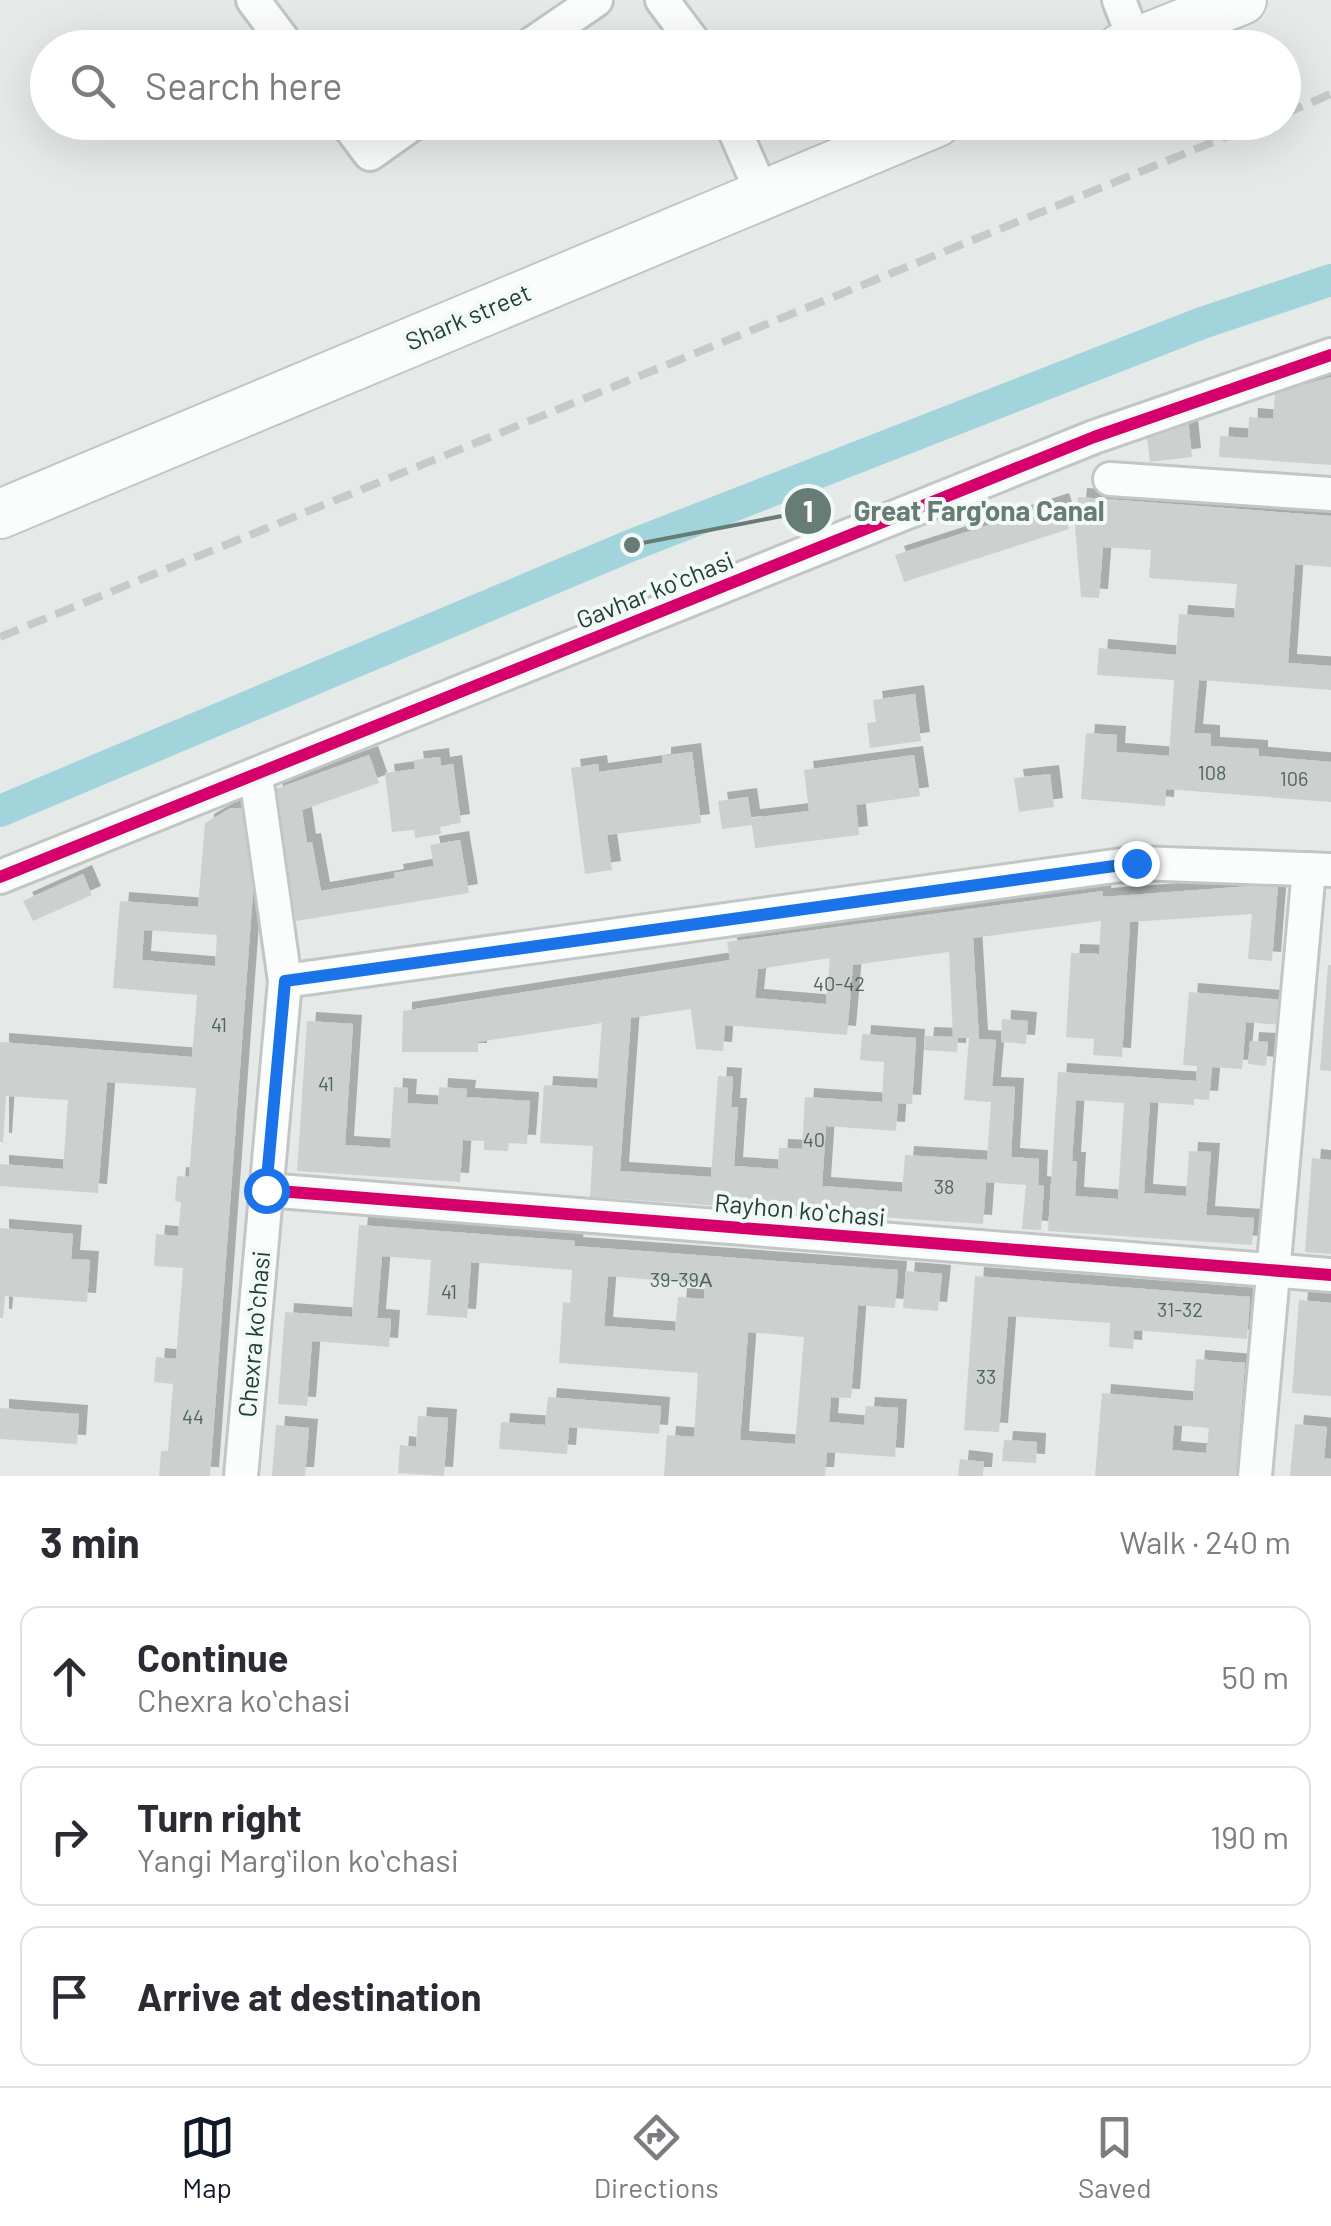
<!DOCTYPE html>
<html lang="en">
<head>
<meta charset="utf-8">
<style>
  body { margin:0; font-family:Barlow,sans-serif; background:#f2f2f3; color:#2b2b33 }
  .stop { position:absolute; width:30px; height:30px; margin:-22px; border:8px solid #1a73e8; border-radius:50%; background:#fff }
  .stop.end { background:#1a73e8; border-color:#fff; box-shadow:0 2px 10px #0008 }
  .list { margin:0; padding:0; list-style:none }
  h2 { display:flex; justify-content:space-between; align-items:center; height:130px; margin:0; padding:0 40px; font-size:42px }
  h2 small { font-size:32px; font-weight:400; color:#7c7c81 }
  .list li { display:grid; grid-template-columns:65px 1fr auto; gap:30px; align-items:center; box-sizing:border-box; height:140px; margin:0 20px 20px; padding:0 20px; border:2px solid #e1e1e2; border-radius:20px }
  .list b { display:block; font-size:38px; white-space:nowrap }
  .list p { margin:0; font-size:32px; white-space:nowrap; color:#7c7c81 }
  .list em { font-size:32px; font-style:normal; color:#7c7c81 }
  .icon { flex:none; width:55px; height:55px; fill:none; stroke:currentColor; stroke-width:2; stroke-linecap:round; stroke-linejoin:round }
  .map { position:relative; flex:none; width:1331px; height:1476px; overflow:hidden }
  .search { position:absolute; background:#fff; box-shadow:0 10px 40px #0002; left:30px; right:30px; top:30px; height:110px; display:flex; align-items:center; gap:25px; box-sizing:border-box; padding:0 35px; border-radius:55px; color:#7c7c81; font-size:38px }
  .sheet { height:610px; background:#fff }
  nav { display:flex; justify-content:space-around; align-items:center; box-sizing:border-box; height:140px; border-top:2px solid #e1e1e2; background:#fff; font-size:28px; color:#7c7c81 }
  nav a { display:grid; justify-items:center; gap:5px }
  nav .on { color:#111827 }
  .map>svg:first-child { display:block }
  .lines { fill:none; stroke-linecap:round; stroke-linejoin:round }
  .canal { stroke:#a2d4db; stroke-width:32 }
  .building { fill:#ccd1cf; fill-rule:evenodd; filter:url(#shadow) }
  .minor-casing { stroke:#c2c7c5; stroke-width:38 }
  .secondary-casing { stroke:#c0c8c5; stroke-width:52 }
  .minor { stroke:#fbfcfc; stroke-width:32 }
  .secondary { stroke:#fbfcfc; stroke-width:48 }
  .rail { stroke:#c6cbca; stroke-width:8; stroke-dasharray:20 10; stroke-linecap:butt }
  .cycleway-casing { stroke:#f3f9f6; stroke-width:19 }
  .cycleway { stroke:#d6006c; stroke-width:12 }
  .route { stroke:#1a73e8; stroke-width:12 }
  .labels { text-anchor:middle; stroke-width:8; stroke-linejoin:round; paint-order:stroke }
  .number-label { font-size:20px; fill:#4c655e }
  .street-label { font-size:25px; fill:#214037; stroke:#f3f9f6 }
  .leader { fill:none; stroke:#667c75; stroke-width:4 }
  .callout-dot { fill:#667c75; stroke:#f3f9f6; stroke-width:4 }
  .mark-label { font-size:30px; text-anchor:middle; font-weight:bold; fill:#fff }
  .callout-label { font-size:28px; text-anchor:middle; font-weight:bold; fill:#667c75; stroke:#f3f9f6; stroke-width:8; stroke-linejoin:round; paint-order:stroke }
</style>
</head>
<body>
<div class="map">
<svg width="1331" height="1476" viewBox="0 0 1331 1476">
  <defs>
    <filter id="shadow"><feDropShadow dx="9" dy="-9" stdDeviation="0" flood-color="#0004"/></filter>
  </defs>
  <rect width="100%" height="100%" fill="#e5eae8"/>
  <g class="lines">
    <polyline class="canal" points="0,811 632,545 1202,323 1331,280"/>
  </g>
  <g class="building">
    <polygon points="1331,377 1331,465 1219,457 1220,436 1248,438 1249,417 1273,419 1275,393"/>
    <polygon points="1188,419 1192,457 1150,462 1145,423"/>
    <polygon points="1078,497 1331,516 1331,567 1295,564 1288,663 1331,666 1331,690 1199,680 1194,733 1211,734 1211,746 1259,749 1259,756 1331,762 1331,802 1166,789 1165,806 1081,799 1086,733 1117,735 1116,752 1169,756 1174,680 1097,675 1099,648 1176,655 1179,614 1234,618 1237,584 1149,578 1151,550 1103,547 1099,598 1081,597 1075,526"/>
    <polygon points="1060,502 1069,529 904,582 895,555"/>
    <polygon points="915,694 921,741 870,748 867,723 876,722 873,700"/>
    <polygon points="692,752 701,823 607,835 612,870 585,874 571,768 598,764 599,772 662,763 662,756"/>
    <polygon points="369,755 379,783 302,810 307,843 312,842 321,891 395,878 394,873 434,866 430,845 460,840 469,893 296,921 273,790"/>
    <polygon points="914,755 920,796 856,805 859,835 755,848 752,825 722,829 718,801 748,797 751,818 809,811 804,770"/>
    <polygon points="440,757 441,766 453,764 461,823 440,826 441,834 415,838 414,830 392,832 385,773 415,769 414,760"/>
    <polygon points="1050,774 1054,807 1019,812 1014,778"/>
    <path d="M231,808L259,810L210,1476H159L161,1451H168L173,1384L154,1382L156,1357L176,1359L183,1268L154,1266L156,1234L178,1236L181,1202L175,1201L177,1176L189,1177L196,1088L107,1082L98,1193L0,1186V1164L63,1169L68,1100L6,1096L3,1142H0V1042L192,1057L197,995L113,988L120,901L198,907L205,823ZM144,930L217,935L215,966L142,960Z"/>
    <polygon points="83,874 92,895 33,921 23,901"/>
    <path d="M1278,884L1272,961L1248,959L1252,914L1130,922L1122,1057L1093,1055L1094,1039L1066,1037L1071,953L1099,954L1101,921L973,938L979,1039L996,1040L992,1086L1015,1087L1011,1157L1039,1159L1038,1185L1044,1186L1041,1230L1022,1229L1026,1185L986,1182L983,1224L590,1197L593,1146L540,1143L544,1085L597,1088L602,1023L478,1042V1052H402L403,1011L730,960L727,942L1103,891L1102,897ZM949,952L953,1037L925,1036L924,1050L957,1052L958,1038H969L964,1100L991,1102L987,1160L905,1155L902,1192L822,1186L826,1126L896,1131L898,1103L912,1104L916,1038L862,1034L860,1060L884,1062L882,1102L805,1097L802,1149L779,1148L778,1169L734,1166L738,1107H731L733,1077L718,1076L711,1177L620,1171L631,1018L691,1009L696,1049L723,1051L725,1025L847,1035L853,965ZM830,958L826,1004L755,998L758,969Z"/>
    <polygon points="1328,965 1331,965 1331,1071 1320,1070"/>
    <path d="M1189,992L1283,1000L1282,1025L1246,1022L1242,1069L1212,1067L1209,1100L1194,1099V1105L1150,1102L1144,1193L1186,1196L1189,1151L1211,1152L1206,1215L1254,1218L1252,1245L1048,1231L1058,1072L1196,1081L1197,1066L1183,1065ZM1076,1100L1124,1103L1118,1199L1075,1196L1077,1161H1072Z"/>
    <polygon points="1002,1019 1028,1021 1026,1044 1001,1042"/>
    <polygon points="307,1021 353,1024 345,1145 390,1148 394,1087 408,1088 407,1103 438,1105 439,1087 467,1089 466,1097 530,1101 527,1144 509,1143 508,1151 484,1150 484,1141 463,1140 460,1182 297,1171"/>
    <polygon points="1250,1041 1268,1042 1266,1066 1248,1064"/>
    <polygon points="1312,1158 1331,1160 1331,1254 1305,1252"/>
    <path d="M359,1225L575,1241L574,1246L898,1270L895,1308L858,1305L851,1398L831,1397L829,1422L864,1425L866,1406L898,1408L895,1457L827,1452L825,1476H664L667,1435L694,1437L698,1373L559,1363L563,1302L570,1303L572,1270L471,1262L467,1318L427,1315L431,1260L382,1256L377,1318L391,1319L389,1347L312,1341L307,1406L278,1404L285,1312L352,1317ZM608,1276L705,1284L704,1299L678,1297L675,1331L604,1326ZM748,1332L804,1337L795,1444L740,1440Z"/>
    <polygon points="0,1228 73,1234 71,1259 90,1260 87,1302 5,1296 3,1318 0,1318"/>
    <polygon points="906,1271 942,1274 938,1311 903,1308"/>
    <polygon points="975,1276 1250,1297 1247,1339 1134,1330 1133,1349 1109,1347 1110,1323 1008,1316 999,1432 964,1430"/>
    <polygon points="1299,1300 1331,1303 1331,1396 1292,1393"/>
    <path d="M1196,1359L1245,1363L1236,1476H1095L1102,1393L1193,1401ZM1174,1425L1209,1428L1206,1453L1172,1450Z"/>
    <polygon points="548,1397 661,1406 659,1434 569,1427 567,1454 499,1449 501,1422 545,1425"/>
    <polygon points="0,1408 79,1414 77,1444 0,1439"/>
    <polygon points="418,1416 448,1418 444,1476 398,1473 400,1445 416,1447"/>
    <polygon points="1295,1424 1327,1427 1324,1458 1331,1459 1331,1476 1290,1476"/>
    <polygon points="276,1425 309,1428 305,1476 272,1476"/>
    <polygon points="1004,1440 1037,1442 1036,1463 1002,1461"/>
    <polygon points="960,1459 984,1462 983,1476 958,1476"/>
  </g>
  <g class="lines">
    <g class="minor-casing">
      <g id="minor">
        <polyline points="253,0 289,48"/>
        <polyline points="662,0 698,48"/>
        <polyline points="1119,0 1135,42"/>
        <polyline points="526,48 596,0"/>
        <polyline points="346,122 370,154 415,122"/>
        <polyline points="731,122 762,193"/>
        <polyline points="1110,479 1331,494"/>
        <polyline points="0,877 1094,437 1331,355"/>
        <polyline points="285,981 1136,863 1331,870"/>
        <polyline points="266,1190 1331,1275"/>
        <polyline points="241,1476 285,981 256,776"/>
        <polyline points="1255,1476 1309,869"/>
      </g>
    </g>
    <g class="secondary-casing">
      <g id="secondary">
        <polyline points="1121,48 1242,0"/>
        <polyline points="0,514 937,122"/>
      </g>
    </g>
    <use href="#minor" class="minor"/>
    <use href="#secondary" class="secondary"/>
    <g class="rail">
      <polyline points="1284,114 1331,94"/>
      <polyline points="0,637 1262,122"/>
    </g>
    <g class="cycleway-casing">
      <g id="cycleway">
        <polyline points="0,877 1094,437 1331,355"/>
        <polyline points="266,1190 1331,1275"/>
      </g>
    </g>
    <use href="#cycleway" class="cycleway"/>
  </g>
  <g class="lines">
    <polyline class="route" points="266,1190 285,981 1136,863"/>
  </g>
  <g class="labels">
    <g class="number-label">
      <text x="1212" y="780">108</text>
      <text x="1294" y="786">106</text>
      <text x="839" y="991">40-42</text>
      <text x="219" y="1032">41</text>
      <text x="326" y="1091">41</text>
      <text x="814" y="1147">40</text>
      <text x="944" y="1194">38</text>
      <text x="681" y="1287">39-39А</text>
      <text x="449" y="1299">41</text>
      <text x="1180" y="1317">31-32</text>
      <text x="986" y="1384">33</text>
      <text x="193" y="1424">44</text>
    </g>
    <g class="street-label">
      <text transform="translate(468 317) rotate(-23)" y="9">Shark street</text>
      <text transform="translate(655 590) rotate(-22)" y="9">Gavhar koʻchasi</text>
      <text transform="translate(800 1210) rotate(5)" y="9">Rayhon koʻchasi</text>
      <text transform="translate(254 1334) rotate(-85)" y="9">Chexra koʻchasi</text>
    </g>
  </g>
  <path class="leader" d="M632 545L808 511"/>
  <g class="callout-dot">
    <circle cx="632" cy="545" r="10"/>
    <circle cx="808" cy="511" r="25"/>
  </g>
  <g class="mark-label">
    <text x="808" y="522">1</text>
  </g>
  <g class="callout-label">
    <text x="979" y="521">Great Farg'ona Canal</text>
  </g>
</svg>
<div class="stop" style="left:266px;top:1190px"></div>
<div class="stop end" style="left:1136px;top:863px"></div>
<div class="search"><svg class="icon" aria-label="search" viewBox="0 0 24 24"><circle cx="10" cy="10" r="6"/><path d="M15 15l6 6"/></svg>Search here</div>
</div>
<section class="sheet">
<h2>3 min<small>Walk · 240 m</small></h2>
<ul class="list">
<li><svg class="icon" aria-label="ahead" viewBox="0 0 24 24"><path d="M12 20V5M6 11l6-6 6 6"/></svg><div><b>Continue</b><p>Chexra koʻchasi</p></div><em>50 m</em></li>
<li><svg class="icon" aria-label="right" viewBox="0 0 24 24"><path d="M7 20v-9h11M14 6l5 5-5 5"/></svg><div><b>Turn right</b><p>Yangi Margʻilon koʻchasi</p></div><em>190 m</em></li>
<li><svg class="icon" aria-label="arrive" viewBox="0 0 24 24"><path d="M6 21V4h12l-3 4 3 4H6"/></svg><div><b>Arrive at destination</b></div></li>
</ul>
</section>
<nav>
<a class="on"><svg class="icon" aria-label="map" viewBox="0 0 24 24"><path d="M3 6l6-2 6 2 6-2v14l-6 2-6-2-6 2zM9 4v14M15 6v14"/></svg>Map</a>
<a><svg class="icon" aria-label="directions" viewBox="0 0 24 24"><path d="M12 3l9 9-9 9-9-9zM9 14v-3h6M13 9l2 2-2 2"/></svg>Directions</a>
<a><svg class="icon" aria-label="saved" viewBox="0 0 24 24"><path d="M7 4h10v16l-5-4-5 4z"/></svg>Saved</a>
</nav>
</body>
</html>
